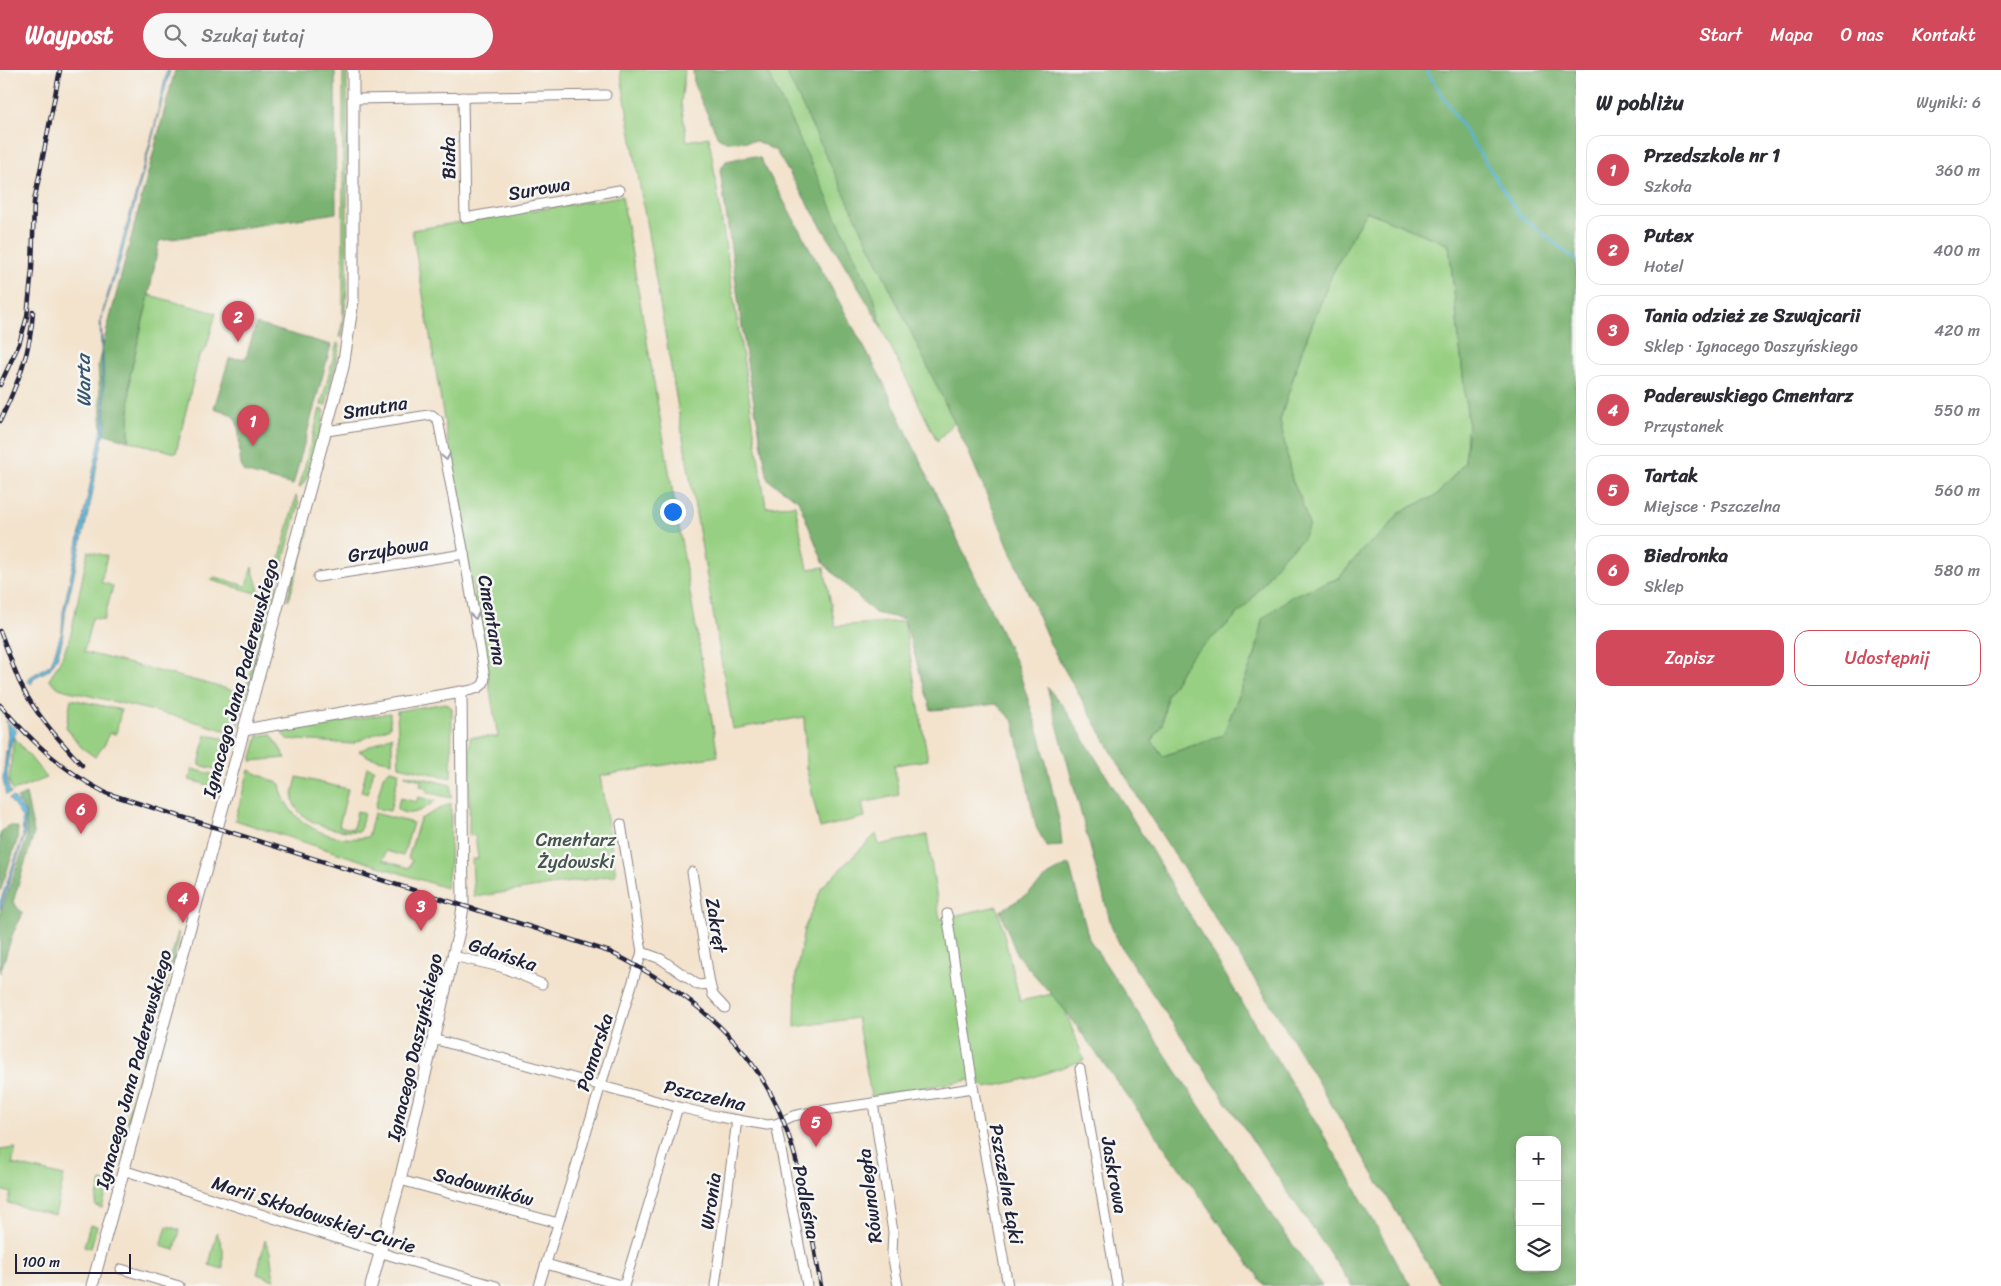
<!DOCTYPE html>
<html lang="pl">
<head>
<meta charset="utf-8">
<style>
  body { margin:0; font-family:Sriracha,sans-serif; background:#f7f7f7; color:#2b2b33 }
  .controls { position:absolute; right:15px; bottom:15px; display:grid; overflow:hidden; border-radius:10px; box-shadow:0 2px 8px #0003 }
  .controls button { width:45px; height:45px; display:grid; place-items:center; padding:0; border:0; border-bottom:1px solid #e1e1e2; background:#fff; color:#2b2b33; font:25px sans-serif }
  .scale { position:absolute; left:15px; bottom:12px; width:116px; box-sizing:border-box; padding-left:5px; border:2px solid #22223b; border-top:0; font-size:14px; line-height:18px; white-space:nowrap; color:#22223b; -webkit-text-stroke:4px #f6f6f2; paint-order:stroke }
  .you { position:absolute; left:672px; top:441px; width:18px; height:18px; margin:-12px; border:4px solid #fff; border-radius:50%; background:#1a73e8; box-shadow:0 0 0 8px #1a73e833 }
  .badge { display:grid; place-items:center; width:32px; height:32px; border-radius:50%; background:#d1495b; color:#fff; font-size:16px; font-weight:700 }
  .pin { position:absolute; translate:-50% -41px; filter:drop-shadow(0 1px 2px #0008) }
  .pin::after { content:''; position:absolute; top:26px; width:18px; height:15px; background:inherit; clip-path:polygon(0 0,100% 0,50% 100%) }
  .list { margin:0; padding:0; list-style:none }
  h2 { display:flex; justify-content:space-between; align-items:center; height:65px; margin:0; padding:0 20px; font-size:21px }
  h2 small { font-size:16px; font-weight:400; color:#7c7c81 }
  .list li { display:grid; grid-template-columns:32px 1fr auto; gap:15px; align-items:center; box-sizing:border-box; height:70px; margin:0 10px 10px; padding:0 10px; border:1px solid #e1e1e2; border-radius:15px }
  .list b { display:block; font-size:19px; white-space:nowrap }
  .list p { margin:0; font-size:16px; white-space:nowrap; color:#7c7c81 }
  .list em { font-size:16px; font-style:normal; color:#7c7c81 }
  .actions { display:flex; gap:10px; padding:15px 20px }
  .actions a { flex:1; padding:11px 0; border:1px solid #d1495b; border-radius:15px; text-align:center; font-size:18px; color:#d1495b }
  .actions .main { background:#d1495b; color:#fff }
  .icon { flex:none; width:28px; height:28px; fill:none; stroke:currentColor; stroke-width:2; stroke-linecap:round; stroke-linejoin:round }
  .map { position:relative; flex:none; width:1576px; height:1216px; overflow:hidden }
  header { display:flex; align-items:center; gap:30px; box-sizing:border-box; height:70px; padding:0 25px; background:#d1495b; color:#fff }
  header strong { font-size:24px }
  nav { display:flex; gap:28px; margin-inline-start:auto; font-size:18px }
  .search { width:350px; height:45px; background:#f7f7f7; display:flex; align-items:center; gap:12px; box-sizing:border-box; padding:0 18px; border-radius:28px; color:#7c7c81; font-size:19px }
  main { display:flex }
  aside { flex:1; background:#fff }
  .map>svg:first-child { display:block }
  .green { fill:#98d083; stroke:#5d795f }
  .forest { fill:#7ab271; stroke:#4e6a56; fill-rule:evenodd }
  .water { fill:#59b5d7; stroke:#3e6c89 }
  .lines { fill:none; stroke-linecap:round; stroke-linejoin:round }
  .stream { stroke:#59b5d7; stroke-width:2.5 }
  .street-casing { stroke:#8a8284; stroke-width:11 }
  .secondary-casing { stroke:#8a8284; stroke-width:13 }
  .street { stroke:#fff; stroke-width:9 }
  .secondary { stroke:#fff; stroke-width:11 }
  .rail-casing { stroke:#22223b; stroke-width:4.5 }
  .rail { stroke:#f6f6f2; stroke-width:2.5; stroke-dasharray:8; stroke-linecap:butt }
  .oneway { stroke:#9c9ca7 }
  .labels { text-anchor:middle; stroke-width:5; stroke-linejoin:round; paint-order:stroke }
  .street-label { font-size:19px; fill:#22223b; stroke:#f6f6f2 }
  .park-label { font-size:19px; fill:#455651; stroke:#f6f6f2 }
  .water-label { font-size:20px; font-style:italic; fill:#355572; stroke:#f6f6f2 }
</style>
</head>
<body>
<header>
<strong>Waypost</strong>
<div class="search"><svg class="icon" aria-label="search" viewBox="0 0 24 24"><circle cx="10" cy="10" r="6"/><path d="M15 15l6 6"/></svg>Szukaj tutaj</div>
<nav><a>Start</a><a>Mapa</a><a>O nas</a><a>Kontakt</a></nav>
</header>
<main>
<div class="map">
<svg width="1576" height="1216" viewBox="0 0 1576 1216">
  <rect width="100%" height="100%" fill="#f6f6f2"/>
  <filter id="ink" filterUnits="userSpaceOnUse"><feTurbulence type="fractalNoise" baseFrequency=".02" numOctaves="2"/><feDisplacementMap in="SourceGraphic" scale="10" xChannelSelector="R" yChannelSelector="G"/><feConvolveMatrix kernelMatrix="1 2 1 2 8 2 1 2 1" color-interpolation-filters="sRGB"/></filter>
  <filter id="wash" filterUnits="userSpaceOnUse"><feTurbulence type="fractalNoise" baseFrequency=".0096" numOctaves="4" result="noise"/><feDisplacementMap in="SourceGraphic" scale="20" xChannelSelector="R" yChannelSelector="G"/><feGaussianBlur stdDeviation="1.12" result="paint"/><feColorMatrix in="noise" values="0 0 0 0 0 0 0 0 0 0 0 0 0 0 0 0 0 1.4 0 .05"/><feComposite in="paint" operator="in"/></filter>
  <g filter="url(#wash)">
    <rect width="100%" height="100%" fill="#f3e3cd"/>
    <g class="green">
      <polygon points="343,0 347,0 347,218 342,267 339,267 343,251"/>
      <polygon points="620,0 685,0 681,33 687,71 709,67 766,437 795,435 808,499 824,497 835,556 904,551 928,690 894,695 899,725 862,733 865,747 820,758 806,697 804,647 733,659"/>
      <polygon points="755,0 848,0 1009,294 937,371"/>
      <polygon points="622,126 718,686 600,706 616,805 474,827 472,789 478,789 475,765 469,766 470,667 498,667 412,160"/>
      <polygon points="1366,141 1449,175 1468,353 1465,392 1437,425 1400,442 1387,459 1362,480 1339,508 1292,526 1262,549 1256,582 1223,665 1163,686 1152,671 1162,655 1167,625 1190,587 1228,554 1250,531 1283,486 1303,469 1300,427 1292,410 1280,350 1301,283 1332,204"/>
      <polygon points="149,225 216,243 206,279 199,286 176,383 129,371 130,305"/>
      <polygon points="337,273 340,275 326,335 321,335"/>
      <path d="M320,339L325,341C321,356 311,411 299,418Z"/>
      <polygon points="296,426 299,434 236,665 234,665"/>
      <polygon points="306,458 309,459 289,530 287,530"/>
      <polygon points="88,481 107,486 101,512 113,516 104,550 92,548 84,582 240,622 230,662 179,647 65,620 59,618 49,610 60,591 70,568"/>
      <polygon points="252,497 260,524 210,510 215,507 246,516"/>
      <polygon points="71,629 121,640 116,664 109,663 105,674 95,687 81,677 66,657"/>
      <polygon points="446,633 452,638 451,708 399,696 397,641"/>
      <polygon points="390,643 390,657 352,674 287,669 281,662"/>
      <polygon points="271,664 286,688 251,691 258,666"/>
      <polygon points="206,665 227,669 219,700 199,695"/>
      <polygon points="392,666 392,692 369,687 359,681"/>
      <polygon points="14,667 47,708 13,721 9,712"/>
      <polygon points="367,697 374,699 368,724 361,722"/>
      <polygon points="192,699 219,706 216,717 189,710"/>
      <path d="M249,700L280,714C284,745 315,765 344,768C352,769 360,768 368,767L374,743L413,753L403,786L386,781L383,790L409,798L412,790L408,788L420,749L451,733L450,795L446,818L235,750Z"/>
      <polygon points="390,700 399,702 390,741 375,738 383,706"/>
      <polygon points="405,704 451,715 451,728 426,722 427,718 420,716 421,710 405,706"/>
      <path d="M297,707L348,719L339,756L353,759L357,741L364,743L360,761C340,763 298,754 293,730C292,723 296,714 297,707Z"/>
      <path d="M418,727L435,731C425,739 410,749 397,739L400,728L416,732Z"/>
      <polygon points="876,764 879,775 927,765 940,849 997,836 1020,931 1052,924 1065,940 1084,990 1031,1008 986,1018 976,1009 871,1026 857,948 795,957 796,905 804,859 822,817"/>
      <polygon points="178,862 179,869 128,1052 126,1051"/>
      <polygon points="16,1078 12,1094 64,1106 55,1145 8,1133 11,1123 0,1120 0,1080"/>
      <polygon points="101,1111 109,1113 102,1138 95,1136"/>
      <polygon points="90,1155 97,1156 91,1178 84,1176"/>
      <polygon points="167,1156 180,1160 175,1180 161,1176"/>
      <polygon points="217,1162 223,1179 223,1199 209,1195"/>
      <polygon points="265,1170 270,1182 274,1210 257,1204"/>
    </g>
    <g class="forest">
      <polygon points="175,0 335,0 336,143 159,171 149,225 130,305 129,371 102,363 98,294"/>
      <polygon points="693,0 767,0 874,227 882,257 776,81 756,71 727,72 718,67 694,15"/>
      <path d="M785,0H1576V1216H1441L1275,941L1140,731L1051,576L969,383ZM1366,141L1449,175L1468,353L1465,392L1437,425L1400,442L1387,459L1362,480L1339,508L1292,526L1262,549L1256,582L1223,665L1163,686L1152,671L1162,655L1167,625L1190,587L1228,554L1250,531L1283,486L1303,469L1309,455L1300,427L1292,410L1280,350L1301,283L1332,204ZM1520,1070H1557V1197H1520Z"/>
      <polygon points="750,86 760,88 881,308 1017,595 1041,670 1060,754 1062,776 1047,777 1036,757 1014,652 996,634 963,638 931,640 904,549 875,543 824,494 798,430 768,410 748,299 720,100 726,91"/>
      <path d="M256,254L331,275L293,415L244,402C235,388 244,357 233,346C228,342 219,340 214,338L229,289L246,288Z"/>
      <polygon points="1047,617 1064,637 1128,741 1253,951 1348,1105 1400,1199 1412,1216 1352,1216 1122,879 1112,858"/>
      <polygon points="26,724 34,763 13,832 23,844 13,863 0,903 0,844 27,769 25,741 17,728"/>
      <polygon points="7,756 13,756 18,758 17,771 0,822 0,764"/>
      <polygon points="1069,794 1089,869 1271,1144 1322,1216 1265,1216 1065,940 1017,885 1000,841 1028,824 1049,805"/>
    </g>
    <g class="water">
      <polygon points="167,0 170,0 119,194 101,249 106,354 96,400 92,426 66,539 62,571 57,588 49,600 35,607 31,614 28,611 30,607 51,594 62,561 63,542 104,350 100,252 155,55"/>
      <path d="M6,650L17,661C8,670 3,713 11,723L6,725L3,709L8,664Z"/>
      <polygon points="13,727 25,743 25,765 0,840 0,832 23,767 22,747 9,729"/>
    </g>
    <g class="lines">
      <polyline class="stream" points="1426,0 1520,146 1576,190"/>
    </g>
  </g>
  <g filter="url(#ink)">
    <g class="lines">
      <g class="street-casing">
        <g id="street">
          <polyline points="463,27 465,148 619,120"/>
          <polyline points="353,29 606,25"/>
          <path d="M327,361L429,345H432L438,350L464,484L485,608C484,620 471,620 461,622"/>
          <polyline points="318,507 464,484"/>
          <polyline points="947,844 974,1022 1008,1216"/>
          <polyline points="642,882 661,889 698,915 710,914 692,802"/>
          <polyline points="453,886 501,897 542,914"/>
          <polyline points="710,914 713,925 725,938"/>
          <polyline points="433,969 678,1037 720,1047 767,1055 776,1054 793,1046 812,1042 973,1018"/>
          <polyline points="1080,999 1117,1216"/>
          <polyline points="873,1033 893,1162 892,1183 898,1216"/>
          <polyline points="776,1054 807,1216"/>
          <polyline points="123,1100 392,1186 496,1216"/>
          <polyline points="400,1110 558,1153"/>
          <polyline points="546,1194 624,1216"/>
          <polyline points="121,1199 179,1216"/>
          <polyline points="539,1216 642,882 621,754"/>
          <polyline points="624,1216 678,1037"/>
          <polyline points="715,1216 737,1050"/>
        </g>
      </g>
      <g class="secondary-casing">
        <g id="secondary">
          <polyline points="244,660 461,622 463,836 460,857 400,1110 371,1216"/>
          <polyline points="92,1216 343,297 353,231 353,0"/>
        </g>
      </g>
      <use href="#street" class="street"/>
      <use href="#secondary" class="secondary"/>
      <g class="rail-casing">
        <g id="rail">
          <polyline points="0,315 19,274 27,247 32,199 34,132 60,0"/>
          <path d="M0,351C17,315 31,282 33,241"/>
          <path d="M0,561C7,578 12,595 19,611C34,643 59,670 82,695"/>
          <path d="M0,635C31,671 63,701 106,723L610,882C685,919 751,970 783,1050C803,1101 811,1162 821,1216"/>
        </g>
      </g>
      <use href="#rail" class="rail"/>
    </g>
    <defs><path id="oneway-chevron" d="M-2-3.5L2.5 0L-2 3.5" fill="none" stroke-width="1.6" stroke-linecap="round" stroke-linejoin="round" transform="scale(1.25)"/></defs>
    <g class="oneway">
      <use href="#oneway-chevron" transform="translate(446 387) rotate(79)"/>
      <use href="#oneway-chevron" transform="translate(475 546) rotate(80)"/>
    </g>
  </g>
  <g class="labels">
    <g class="street-label">
      <text transform="translate(448 88) rotate(-91)" y="7">Biała</text>
      <text transform="translate(539 118) rotate(-10)" y="7">Surowa</text>
      <text transform="translate(375 337) rotate(-9)" y="7">Smutna</text>
      <text transform="translate(388 479) rotate(-9)" y="7">Grzybowa</text>
      <text transform="translate(493 550) rotate(80)" y="7">Cmentarna</text>
      <text transform="translate(240 608) rotate(-75)" y="7">Ignacego Jana Paderewskiego</text>
      <text transform="translate(717 855) rotate(81)" y="7">Zakręt</text>
      <text transform="translate(503 884) rotate(18)" y="7">Gdańska</text>
      <text transform="translate(414 977) rotate(-77)" y="7">Ignacego Daszyńskiego</text>
      <text transform="translate(594 982) rotate(-72)" y="7">Pomorska</text>
      <text transform="translate(133 999) rotate(-75)" y="7">Ignacego Jana Paderewskiego</text>
      <text transform="translate(705 1025) rotate(13)" y="7">Pszczelna</text>
      <text transform="translate(1115 1105) rotate(80)" y="7">Jaskrowa</text>
      <text transform="translate(1007 1114) rotate(80)" y="7">Pszczelne Łąki</text>
      <text transform="translate(484 1116) rotate(15)" y="7">Sadowników</text>
      <text transform="translate(869 1126) rotate(-97)" y="7">Równoległa</text>
      <text transform="translate(710 1131) rotate(-82)" y="7">Wronia</text>
      <text transform="translate(807 1132) rotate(79)" y="7">Podleśna</text>
      <text transform="translate(314 1144) rotate(18)" y="7">Marii Skłodowskiej-Curie</text>
    </g>
    <g class="park-label">
      <text x="576" y="776">Cmentarz<tspan x="576" dy="22">Żydowski</tspan></text>
    </g>
    <g class="water-label">
      <text transform="translate(83 311) rotate(-91)" y="7">Warta</text>
    </g>
  </g>
</svg>
<div class="controls">
<button>+</button>
<button>−</button>
<button><svg class="icon" aria-label="layers" viewBox="0 0 24 24"><path d="M12 4l9 5-9 5-9-5zM3 14l9 5 9-5"/></svg></button>
</div>
<div class="scale">100 m</div>
<div class="you"></div>
<div class="pin badge" style="left:253px;top:376px">1</div>
<div class="pin badge" style="left:238px;top:272px">2</div>
<div class="pin badge" style="left:421px;top:861px">3</div>
<div class="pin badge" style="left:183px;top:853px">4</div>
<div class="pin badge" style="left:816px;top:1077px">5</div>
<div class="pin badge" style="left:81px;top:764px">6</div>
</div>
<aside>
<h2>W pobliżu<small>Wyniki: 6</small></h2>
<ul class="list">
<li><span class="badge">1</span><div><b>Przedszkole nr 1</b><p>Szkoła</p></div><em>360 m</em></li>
<li><span class="badge">2</span><div><b>Putex</b><p>Hotel</p></div><em>400 m</em></li>
<li><span class="badge">3</span><div><b>Tania odzież ze Szwajcarii</b><p>Sklep · Ignacego Daszyńskiego</p></div><em>420 m</em></li>
<li><span class="badge">4</span><div><b>Paderewskiego Cmentarz</b><p>Przystanek</p></div><em>550 m</em></li>
<li><span class="badge">5</span><div><b>Tartak</b><p>Miejsce · Pszczelna</p></div><em>560 m</em></li>
<li><span class="badge">6</span><div><b>Biedronka</b><p>Sklep</p></div><em>580 m</em></li>
</ul>
<div class="actions"><a class="main">Zapisz</a><a>Udostępnij</a></div>
</aside>
</main>
</body>
</html>
